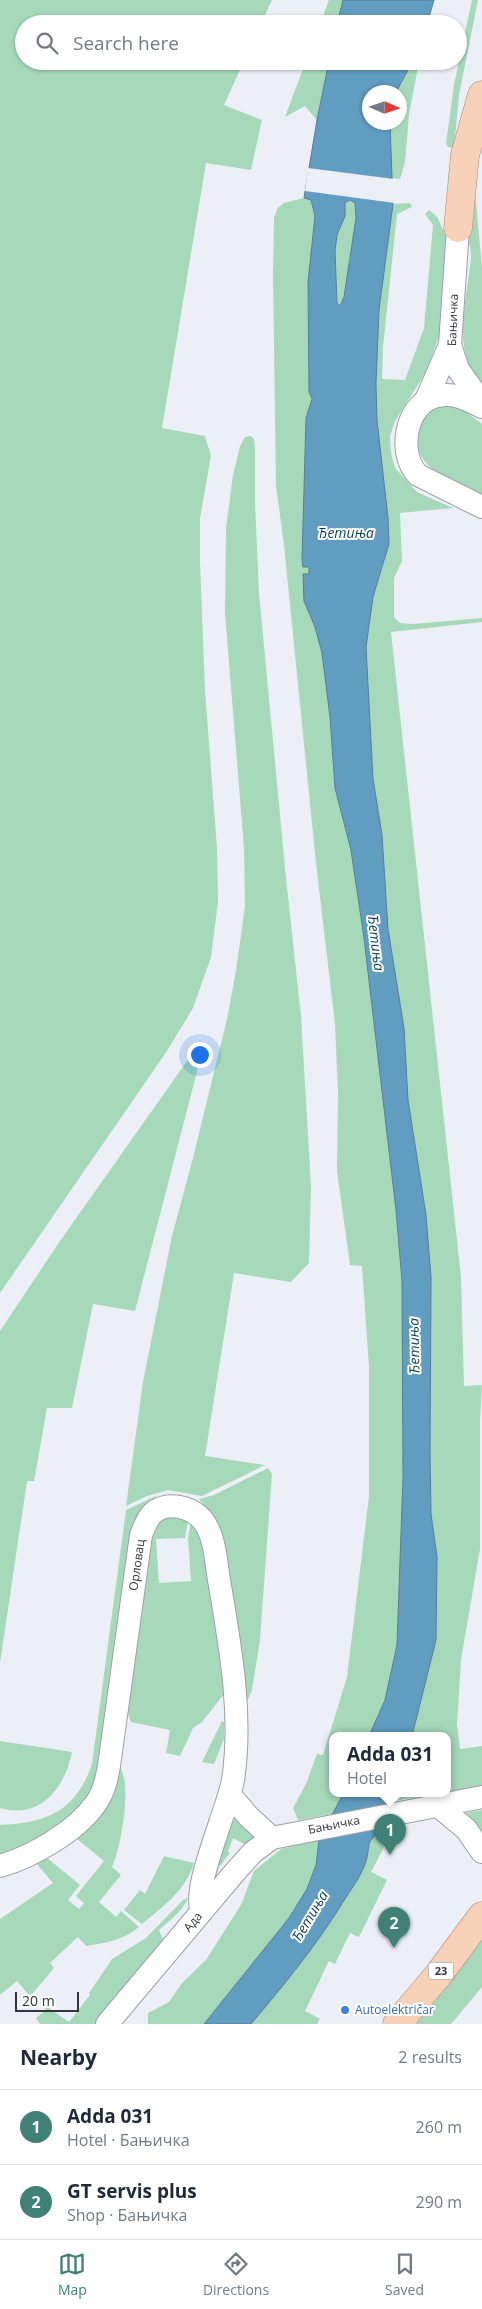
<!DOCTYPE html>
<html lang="en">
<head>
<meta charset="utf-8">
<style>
  body { margin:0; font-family:"Open Sans",sans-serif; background:#f2f2f3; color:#1f2937 }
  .compass { position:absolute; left:362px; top:85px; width:45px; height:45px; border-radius:50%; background:#fff; box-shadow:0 1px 4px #0004; rotate:93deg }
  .scale { position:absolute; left:15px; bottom:12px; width:64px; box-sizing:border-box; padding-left:5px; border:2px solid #343538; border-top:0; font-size:14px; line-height:18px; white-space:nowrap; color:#343538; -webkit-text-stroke:4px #fff; paint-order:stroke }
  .you { position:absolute; left:199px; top:1054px; width:18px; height:18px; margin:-12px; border:4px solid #fff; border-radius:50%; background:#1a73e8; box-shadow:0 0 0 8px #1a73e833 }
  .badge { display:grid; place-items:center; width:32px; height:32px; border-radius:50%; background:#3f8275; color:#fff; font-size:16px; font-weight:700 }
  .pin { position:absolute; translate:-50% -41px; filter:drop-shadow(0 1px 2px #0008) }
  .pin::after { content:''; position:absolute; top:26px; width:18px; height:15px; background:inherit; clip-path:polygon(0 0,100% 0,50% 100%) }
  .popup { position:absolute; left:329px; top:1732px; width:122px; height:65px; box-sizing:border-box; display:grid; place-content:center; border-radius:10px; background:#fff; filter:drop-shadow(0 1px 4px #0005); font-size:16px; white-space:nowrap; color:#747a83 }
  .popup b { font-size:19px; color:#1f2937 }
  .popup::after { content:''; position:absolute; left:50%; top:100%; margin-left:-10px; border:10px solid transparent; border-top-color:#fff }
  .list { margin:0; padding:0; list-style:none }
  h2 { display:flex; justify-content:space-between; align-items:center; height:65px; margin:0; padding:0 20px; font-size:21px }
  h2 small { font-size:16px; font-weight:400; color:#747a83 }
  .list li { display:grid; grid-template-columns:32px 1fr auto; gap:15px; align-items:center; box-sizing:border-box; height:75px; padding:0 20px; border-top:1px solid #e0e1e3 }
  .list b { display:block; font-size:19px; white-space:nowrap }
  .list p { margin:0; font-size:16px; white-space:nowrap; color:#747a83 }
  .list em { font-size:16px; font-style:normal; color:#747a83 }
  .icon { flex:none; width:28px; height:28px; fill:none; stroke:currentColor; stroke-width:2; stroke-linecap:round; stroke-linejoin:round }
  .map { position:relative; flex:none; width:482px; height:2024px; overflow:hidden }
  .search { position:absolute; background:#fff; box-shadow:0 1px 4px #0004; left:15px; right:15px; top:15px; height:55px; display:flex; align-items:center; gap:12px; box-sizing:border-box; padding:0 18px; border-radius:28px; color:#747a83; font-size:19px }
  .sheet { height:215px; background:#fff }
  nav { display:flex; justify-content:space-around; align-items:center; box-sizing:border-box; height:70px; border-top:1px solid #e0e1e3; background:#fff; font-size:14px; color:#747a83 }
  nav a { display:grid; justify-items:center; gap:2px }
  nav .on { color:#3f8275 }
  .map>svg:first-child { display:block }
  .green { fill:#a6d9ba }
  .water { fill:#609dc1; stroke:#537e98; fill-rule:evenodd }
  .pier { fill:#edeff6 }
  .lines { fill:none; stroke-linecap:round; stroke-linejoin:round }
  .minor-casing { stroke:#9c9fa5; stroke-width:24 }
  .major-casing { stroke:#b0876e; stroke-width:29 }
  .minor { stroke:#fff; stroke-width:22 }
  .major { stroke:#f8d1b9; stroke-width:28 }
  .shop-dot { fill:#3f7fe0; stroke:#fff; stroke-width:2 }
  .labels { text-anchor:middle; stroke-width:4; stroke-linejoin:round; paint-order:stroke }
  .shield { fill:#fff; stroke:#717274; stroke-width:1 }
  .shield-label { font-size:11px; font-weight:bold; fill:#343538 }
  .street-label { font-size:12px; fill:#343538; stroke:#fff }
  .shop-label { font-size:12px; fill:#366cbe; stroke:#fff; text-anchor:start }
  .water-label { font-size:14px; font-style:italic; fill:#0c3f58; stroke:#fff }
</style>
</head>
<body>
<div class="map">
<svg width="482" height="2024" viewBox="0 0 482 2024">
  <rect width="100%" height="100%" fill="#edeff6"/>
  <g class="green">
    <polygon points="0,0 272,0 261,24 24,24 24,61 244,61 224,105 262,120 251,170 206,163 162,428 205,436 211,456 200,518 200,563 205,691 217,848 218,902 211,957 193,1008 167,1051 0,1293"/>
    <polygon points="329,0 343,0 337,24 320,24"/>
    <polygon points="472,0 478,0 459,95 454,148 448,147 446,143 454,85"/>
    <polygon points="306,61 329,61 317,120 305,106 285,117"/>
    <polygon points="413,61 419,61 409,115 405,162 400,179 391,178 390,123 400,122 400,92 396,92"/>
    <path d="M473,168L482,268V385C449,351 468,298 471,256C471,248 468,241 467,233C465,216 472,186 473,168Z"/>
    <polygon points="304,198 311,200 315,216 308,282 309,392 312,399 306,418 302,559 309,567 309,574 303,574 322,653 330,717 335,788 351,850 364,938 396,1210 402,1281 403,1477 397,1645 385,1700 369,1736 332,1736 332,1794 343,1794 333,1814 298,1820 293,1808 306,1784 317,1754 323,1755 347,1677 369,1496 369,1367 362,1266 350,1265 337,1171 338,1092 335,1024 316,863 284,545 276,485 273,275 274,217 278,208 284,203"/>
    <polygon points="352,200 357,207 356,218 344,297 340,306 337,303 335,251 337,235 344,220 345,203"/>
    <polygon points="410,203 412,207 397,214 383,347 382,379 405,380 424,328 433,225 425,214 429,210 438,218 447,240 441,331 426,372 395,421 390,436 391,453 395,468 417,492 453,508 400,513 402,561 394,578 394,617 400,623 412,624 482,618 482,622 391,632 461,1277 464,1386 482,1385 480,1420 480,1549 461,1660 457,1724 460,1749 482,1746 482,1786 448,1792 448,1736 412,1736 436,1640 437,1557 431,1514 430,1453 431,1277 426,1215 408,1100 404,1028 388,929 382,835 373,779 366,647 373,597 384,563 389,532 377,420 376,384 379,310 393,204"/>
    <path d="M448,405L461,408L482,424V494C452,481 404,466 421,425C427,411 434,408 448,405Z"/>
    <polygon points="251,436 254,439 255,447 255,503 259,593 286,878 301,1016 311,1186 309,1263 291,1282 234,1273 205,1456 265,1465 202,1496 168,1490 147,1496 126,1506 143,1382 172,1236 193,1158 227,1019 236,971 245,906 244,848 225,613 226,528 233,475 240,446 245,437"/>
    <polygon points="192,1054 200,1060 135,1311 93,1304 72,1408 47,1408 34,1481 27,1481 0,1663 0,1331 60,1241"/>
    <polygon points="268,1468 272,1474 260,1640 252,1690 244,1709 216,1524 211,1513 199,1499 214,1495"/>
    <path d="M158,1495L144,1507L99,1776L88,1802L49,1834L0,1857V1825C47,1823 76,1811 92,1764L126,1510Z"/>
    <polygon points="169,1516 188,1520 185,1538 156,1539 159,1583 191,1581 188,1538 191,1521 196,1524 209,1569 224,1694 202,1722 193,1728 180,1756 166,1753 170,1730 131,1722 127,1711 153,1525"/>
    <polygon points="222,1721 224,1722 224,1739 214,1764 202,1762"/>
    <path d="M0,1741L72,1752C65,1787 41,1820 0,1808Z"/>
    <path d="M119,1766C133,1782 121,1848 112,1867L121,1875L99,1902L116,1917L121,1911L139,1927C124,1940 106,1943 86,1946L78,1937L50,1963L54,1968L33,1993L29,1995L17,1981L0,1995V1919L53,1883L36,1863L46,1857L80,1885L68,1900L79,1909L84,1903L76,1896L104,1861L76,1838C108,1811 108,1805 119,1766Z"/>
    <polygon points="395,1794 434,1794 393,1801"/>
    <polygon points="482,1810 482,1831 465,1813"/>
    <polygon points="234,1818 257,1836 246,1845 233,1838 228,1852 230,1853 220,1866 218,1865"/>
    <polygon points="392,1825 392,1832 371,1872 387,1880 359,1937 350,1933 335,1964 329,1961 305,2011 320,2019 317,2024 251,2024 295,1971 330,1922 373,1837"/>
    <polygon points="319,1840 316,1865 307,1889 289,1918 204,2024 148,2024 148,2013 169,2002 182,1983 206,1960 242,1903 254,1871 281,1849"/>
    <path d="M164,1856L194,1863C186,1890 163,1907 142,1924L124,1910L140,1890L145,1894Z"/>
    <path d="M188,1898C183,1911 169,1921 159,1930L164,1942L95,2024H40L36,2018L46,2010L40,2002L69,2022L90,1995L89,1993L112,1959L146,1938L183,1900Z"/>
    <polygon points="482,1940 482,1987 451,2024 416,2024"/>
  </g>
  <g class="water">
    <polygon points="343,0 434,0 427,24 337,24"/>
    <path d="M329,61H413L396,92H370V122L390,123L393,204L379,310L376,384L377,420L388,518L389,544L373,597L366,647L373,779L382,835L388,929L404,1028L408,1100L426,1215L431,1277L430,1453L431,1514L437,1557L436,1640L412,1736H369L385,1700L397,1645L403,1477L402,1281L396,1210L364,938L351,850L335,788L330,717L322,653L315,627L304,601L303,574H309V567H303L302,559L306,418L312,399L309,392L308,282L315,216L311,200L304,198L317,120ZM350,200L355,203L356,218L344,297L340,306L337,303L335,251L337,235L345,216V203Z"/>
    <path d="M343,1794H395L392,1825C358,1844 375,1842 363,1869C358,1881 349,1892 343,1902C316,1946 284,1985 251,2024H204L289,1918L307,1889L316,1865L319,1840Z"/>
  </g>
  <polygon class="pier" points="308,168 394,179 395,203 305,191"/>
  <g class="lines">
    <g class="minor-casing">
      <g id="minor">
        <polyline points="458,228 450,345 458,369 482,403"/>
        <polyline points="426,400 450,345"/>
        <path d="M482,407C468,400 454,392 438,396C405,402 397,454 418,475L482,507"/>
        <polyline points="230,1795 249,1817 272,1838"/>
        <polyline points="437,1805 466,1829 482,1852"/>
        <path d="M0,1866C32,1857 77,1831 96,1803C105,1791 108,1774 110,1759L141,1535C144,1528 146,1521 151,1515C166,1499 193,1507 204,1522C215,1537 216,1562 219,1580C230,1645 243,1715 233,1780C228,1809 191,1890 202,1911"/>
        <polyline points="107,2024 235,1872 253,1852 272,1838 482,1797"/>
      </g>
    </g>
    <g class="major-casing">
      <g id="major">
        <polyline points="458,228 465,155 482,95"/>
        <polyline points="397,2024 439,1974 482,1916"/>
      </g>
    </g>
    <use href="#minor" class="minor"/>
    <use href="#major" class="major"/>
  </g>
  <circle class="shop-dot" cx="345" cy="2010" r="5"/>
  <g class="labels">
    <rect class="shield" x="428.5" y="1962.5" width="25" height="17" rx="4"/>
    <g class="shield-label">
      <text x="441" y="1975">23</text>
    </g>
    <g class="street-label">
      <text transform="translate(453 320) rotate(-88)" y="4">Бањичка</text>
      <text transform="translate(137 1565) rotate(-82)" y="4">Орловац</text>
      <text transform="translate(334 1825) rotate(-11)" y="4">Бањичка</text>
      <text transform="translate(193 1922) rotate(-50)" y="4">Ада</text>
    </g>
    <g class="shop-label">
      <text x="355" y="2014">Autoelektričar</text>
    </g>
    <g class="water-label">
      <text x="346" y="538">Ђетиња</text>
      <text transform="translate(376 943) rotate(83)" y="5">Ђетиња</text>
      <text transform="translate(414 1346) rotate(-91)" y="5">Ђетиња</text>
      <text transform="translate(310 1916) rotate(-59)" y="5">Ђетиња</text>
    </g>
  </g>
</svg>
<svg class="compass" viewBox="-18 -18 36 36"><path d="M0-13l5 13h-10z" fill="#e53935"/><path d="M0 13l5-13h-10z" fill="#747a83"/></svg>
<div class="scale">20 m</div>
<div class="you"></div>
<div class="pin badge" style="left:390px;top:1855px">1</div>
<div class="popup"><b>Adda 031</b>Hotel</div>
<div class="pin badge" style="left:394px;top:1948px">2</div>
<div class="search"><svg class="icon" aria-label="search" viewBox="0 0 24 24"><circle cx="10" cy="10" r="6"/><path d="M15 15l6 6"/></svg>Search here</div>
</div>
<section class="sheet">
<h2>Nearby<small>2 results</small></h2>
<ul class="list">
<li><span class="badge">1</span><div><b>Adda 031</b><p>Hotel · Бањичка</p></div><em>260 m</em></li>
<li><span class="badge">2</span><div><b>GT servis plus</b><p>Shop · Бањичка</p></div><em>290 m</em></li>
</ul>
</section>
<nav>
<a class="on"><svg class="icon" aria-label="map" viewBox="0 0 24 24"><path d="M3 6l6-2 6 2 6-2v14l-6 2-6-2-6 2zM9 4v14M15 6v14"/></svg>Map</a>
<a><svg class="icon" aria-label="directions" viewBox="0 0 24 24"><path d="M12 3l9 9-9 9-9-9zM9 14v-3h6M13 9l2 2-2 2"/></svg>Directions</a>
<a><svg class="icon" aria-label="saved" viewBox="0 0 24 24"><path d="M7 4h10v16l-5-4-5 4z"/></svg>Saved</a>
</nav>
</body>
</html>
